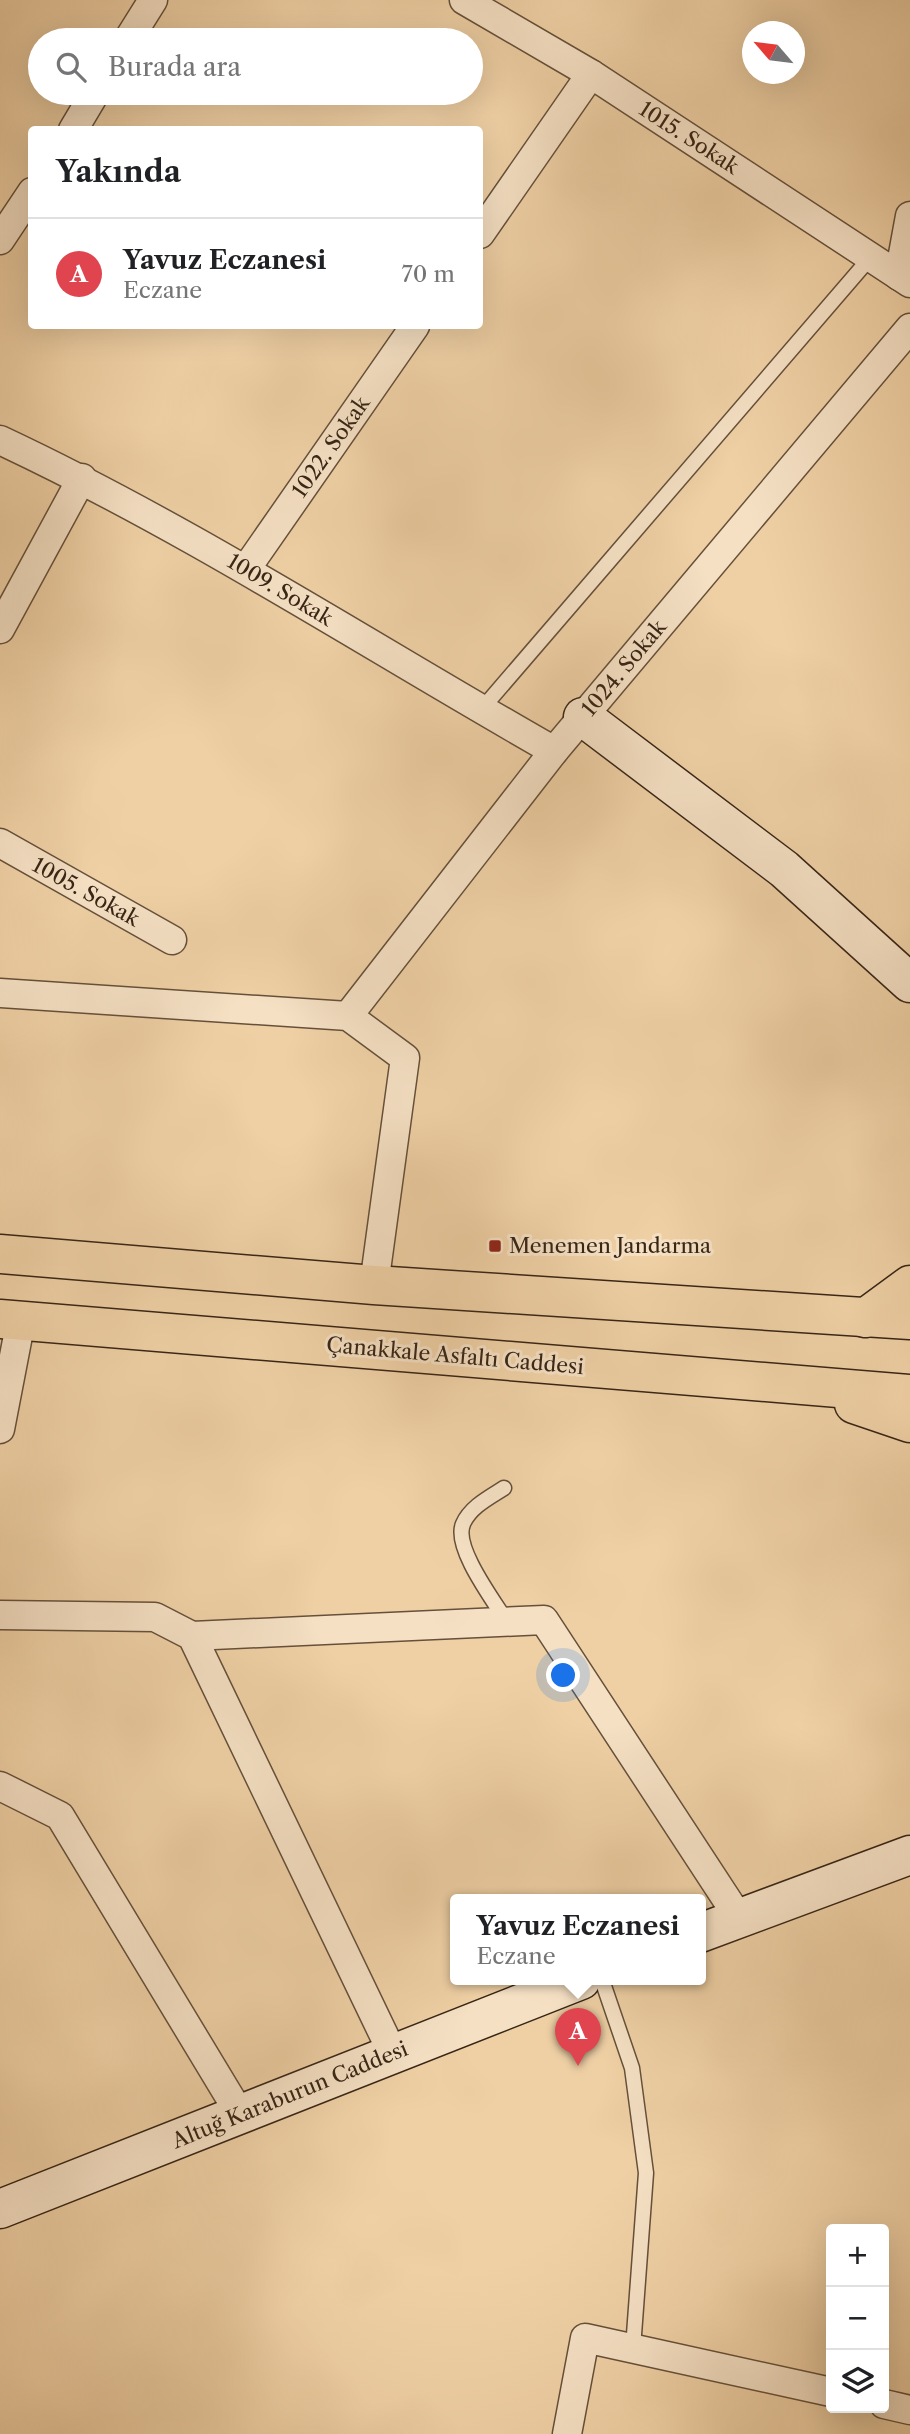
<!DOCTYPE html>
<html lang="tr">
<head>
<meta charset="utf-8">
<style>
  body { margin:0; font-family:"Libre Caslon Text",serif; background:#f6f6f6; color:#202124 }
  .controls { position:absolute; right:21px; bottom:21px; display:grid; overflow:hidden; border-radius:7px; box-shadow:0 7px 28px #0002 }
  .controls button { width:63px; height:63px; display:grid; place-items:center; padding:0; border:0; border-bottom:2px solid #e0e0e0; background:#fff; color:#202124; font:35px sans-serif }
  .compass { position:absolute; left:742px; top:21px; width:63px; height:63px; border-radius:50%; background:#fff; box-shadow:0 7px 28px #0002; rotate:298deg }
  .you { position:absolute; left:564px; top:1676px; width:24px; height:24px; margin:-18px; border:5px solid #fff; border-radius:50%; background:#1a73e8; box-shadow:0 0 0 10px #1a73e833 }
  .badge { display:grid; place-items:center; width:46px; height:46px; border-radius:50%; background:#2563eb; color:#fff; font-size:23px; font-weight:700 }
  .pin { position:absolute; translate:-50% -58px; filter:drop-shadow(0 2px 4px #0008) }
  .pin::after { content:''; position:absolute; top:37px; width:24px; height:21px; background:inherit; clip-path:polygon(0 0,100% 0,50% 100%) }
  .popup { position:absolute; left:450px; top:1894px; width:256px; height:91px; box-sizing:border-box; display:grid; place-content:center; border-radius:7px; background:#fff; filter:drop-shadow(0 2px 5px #0005); font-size:23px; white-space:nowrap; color:#757577 }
  .popup b { font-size:26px; color:#202124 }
  .popup::after { content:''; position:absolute; left:50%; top:100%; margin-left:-14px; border:14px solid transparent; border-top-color:#fff }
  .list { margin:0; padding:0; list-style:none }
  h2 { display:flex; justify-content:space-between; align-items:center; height:91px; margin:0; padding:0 28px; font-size:30px }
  h2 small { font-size:23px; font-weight:400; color:#757577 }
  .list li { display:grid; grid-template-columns:46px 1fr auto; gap:21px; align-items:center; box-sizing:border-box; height:112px; padding:0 28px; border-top:2px solid #e0e0e0 }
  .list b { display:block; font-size:26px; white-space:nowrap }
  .list p { margin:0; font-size:23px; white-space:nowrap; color:#757577 }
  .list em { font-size:23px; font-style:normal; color:#757577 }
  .icon { flex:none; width:38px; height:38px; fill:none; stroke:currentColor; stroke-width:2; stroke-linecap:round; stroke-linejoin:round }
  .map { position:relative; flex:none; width:910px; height:2434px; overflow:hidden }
  .search { position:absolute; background:#fff; box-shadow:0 7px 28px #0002; left:28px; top:28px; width:455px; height:77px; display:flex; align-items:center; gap:18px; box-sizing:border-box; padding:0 24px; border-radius:38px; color:#757577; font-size:26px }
  .panel { position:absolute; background:#fff; box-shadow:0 7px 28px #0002; left:28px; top:126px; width:455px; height:203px; border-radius:7px }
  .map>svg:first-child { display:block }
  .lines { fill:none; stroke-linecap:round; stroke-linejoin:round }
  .lane-casing { stroke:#65503a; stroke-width:17 }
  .street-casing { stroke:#65503a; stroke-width:31 }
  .secondary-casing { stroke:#372516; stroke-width:41 }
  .highway-casing { stroke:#372516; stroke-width:41 }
  .lane { stroke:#f5e0c4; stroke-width:14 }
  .street { stroke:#f5e0c4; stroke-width:28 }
  .secondary { stroke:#f5e0c4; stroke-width:38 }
  .highway { stroke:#efd0a5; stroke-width:38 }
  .poi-dot { fill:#8f2418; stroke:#f5e0c4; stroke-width:2.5 }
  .labels { text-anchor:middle; stroke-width:6; stroke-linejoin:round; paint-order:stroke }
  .street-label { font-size:21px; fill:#372516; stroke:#f5e0c4 }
  .poi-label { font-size:21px; fill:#372516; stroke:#f5e0c4; text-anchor:start }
</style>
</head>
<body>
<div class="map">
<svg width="910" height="2434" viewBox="0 0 910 2434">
  <rect width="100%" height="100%" fill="#efd0a5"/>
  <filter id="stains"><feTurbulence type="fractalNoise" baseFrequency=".00286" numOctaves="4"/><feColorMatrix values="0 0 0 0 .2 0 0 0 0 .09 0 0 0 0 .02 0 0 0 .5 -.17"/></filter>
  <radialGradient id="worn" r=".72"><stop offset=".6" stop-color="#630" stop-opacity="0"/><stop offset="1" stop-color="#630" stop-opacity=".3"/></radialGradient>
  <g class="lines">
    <g class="lane-casing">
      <g id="lane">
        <polyline points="481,710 870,258"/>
        <path d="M504,1488C490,1497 470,1507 463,1524C453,1547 494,1601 507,1622"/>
        <polyline points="602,1980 632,2068 646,2173 633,2348"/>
      </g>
    </g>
    <g class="street-casing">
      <g id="street">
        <polyline points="464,0 591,74 910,283"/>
        <polyline points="128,40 153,0"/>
        <polyline points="73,130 95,93"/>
        <polyline points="480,234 591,74"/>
        <polyline points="0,240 32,192"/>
        <polyline points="899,276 910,216"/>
        <path d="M0,440C192,530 369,646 554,751"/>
        <polyline points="246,569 415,326"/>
        <polyline points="0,629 82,478"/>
        <polyline points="0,843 172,940"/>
        <polyline points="0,993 348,1016 405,1058 374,1285"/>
        <polyline points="348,1016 554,751 910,328"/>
        <polyline points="0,1429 21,1320"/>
        <polyline points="0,1615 155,1617 192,1636 393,2054"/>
        <polyline points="192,1636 544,1620 739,1918"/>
        <polyline points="0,1786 60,1816 240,2114"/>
        <polyline points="884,2404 910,2410"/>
        <polyline points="567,2434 585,2338 831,2392"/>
      </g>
    </g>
    <g class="secondary-casing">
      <g id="secondary">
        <polyline points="583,717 784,869 910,983"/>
        <polyline points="700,1933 910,1855"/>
        <polyline points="0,2209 581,1980"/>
      </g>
    </g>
    <g class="highway-casing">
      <g id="highway">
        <polyline points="0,1254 374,1285 910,1320"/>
        <polyline points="865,1318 910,1285"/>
        <polyline points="0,1319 910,1394"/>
        <polyline points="854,1404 910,1423"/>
      </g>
    </g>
    <use href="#lane" class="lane"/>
    <use href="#street" class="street"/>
    <use href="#secondary" class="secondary"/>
    <use href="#highway" class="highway"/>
  </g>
  <rect class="poi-dot" x="488" y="1239" width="14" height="14" rx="3.5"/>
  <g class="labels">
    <g class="street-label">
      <text transform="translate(689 138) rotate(33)" y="7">1015. Sokak</text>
      <text transform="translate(331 447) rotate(-55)" y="7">1022. Sokak</text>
      <text transform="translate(280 590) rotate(31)" y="7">1009. Sokak</text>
      <text transform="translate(624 668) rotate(-50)" y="7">1024. Sokak</text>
      <text transform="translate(86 892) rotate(29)" y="7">1005. Sokak</text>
      <text transform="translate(455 1356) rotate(5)" y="7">Çanakkale Asfaltı Caddesi</text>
      <text transform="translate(290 2095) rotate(-22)" y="7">Altuğ Karaburun Caddesi</text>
    </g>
    <g class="poi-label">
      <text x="509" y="1253">Menemen Jandarma</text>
    </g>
  </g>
  <rect width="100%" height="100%" filter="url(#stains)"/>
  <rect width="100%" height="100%" fill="url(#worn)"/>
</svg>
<div class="controls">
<button>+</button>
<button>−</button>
<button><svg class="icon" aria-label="layers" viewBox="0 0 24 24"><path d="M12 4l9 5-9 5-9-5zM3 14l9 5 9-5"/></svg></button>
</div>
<svg class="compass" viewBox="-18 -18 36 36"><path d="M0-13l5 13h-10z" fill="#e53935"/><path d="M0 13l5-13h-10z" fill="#757577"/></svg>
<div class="you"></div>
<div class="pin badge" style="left:578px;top:2066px;background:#e0444e">A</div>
<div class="popup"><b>Yavuz Eczanesi</b>Eczane</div>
<div class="search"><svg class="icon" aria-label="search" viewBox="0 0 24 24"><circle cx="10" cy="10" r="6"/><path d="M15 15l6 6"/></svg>Burada ara</div>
<section class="panel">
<h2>Yakında<small></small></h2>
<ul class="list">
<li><span class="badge" style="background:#e0444e">A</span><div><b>Yavuz Eczanesi</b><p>Eczane</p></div><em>70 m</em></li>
</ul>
</section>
</div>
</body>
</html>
